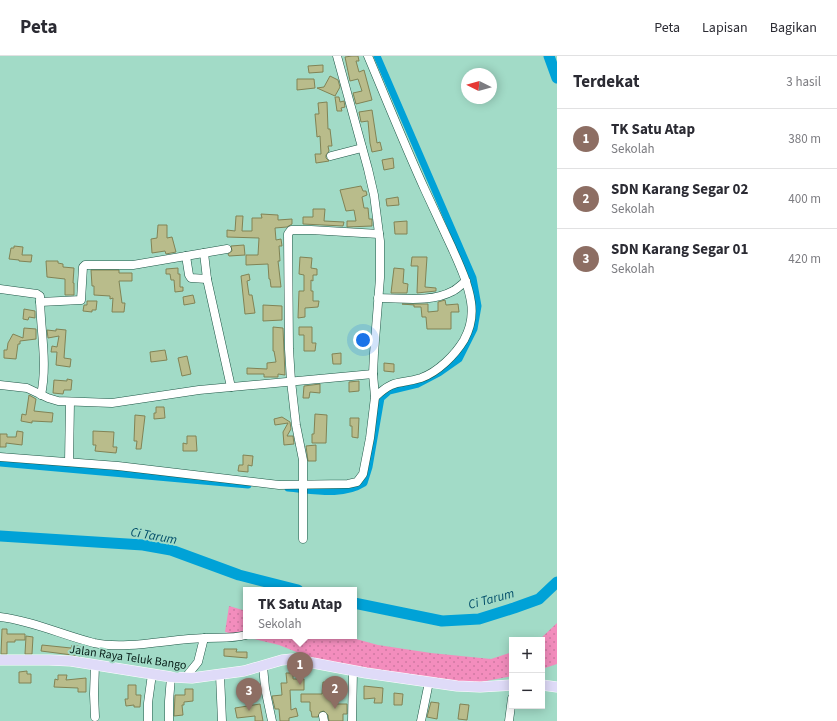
<!DOCTYPE html>
<html lang="id">
<head>
<meta charset="utf-8">
<style>
  body { margin:0; font-family:"Source Sans 3",sans-serif; background:#f2f2f3; color:#2b2b33 }
  .controls { position:absolute; right:12px; bottom:12px; display:grid; overflow:hidden; border-radius:0px; box-shadow:0 2px 10px #0003 }
  .controls button { width:36px; height:36px; display:grid; place-items:center; padding:0; border:0; border-bottom:1px solid #e1e1e2; background:#fff; color:#2b2b33; font:20px sans-serif }
  .compass { position:absolute; left:461px; top:12px; width:36px; height:36px; border-radius:50%; background:#fff; box-shadow:0 2px 10px #0003; rotate:275deg }
  .you { position:absolute; left:363px; top:284px; width:14px; height:14px; margin:-10px; border:3px solid #fff; border-radius:50%; background:#1a73e8; box-shadow:0 0 0 6px #1a73e833 }
  .badge { display:grid; place-items:center; width:26px; height:26px; border-radius:50%; background:#bf3c83; color:#fff; font-size:13px; font-weight:700 }
  .pin { position:absolute; translate:-50% -33px; filter:drop-shadow(0 1px 2px #0008) }
  .pin::after { content:''; position:absolute; top:21px; width:14px; height:12px; background:inherit; clip-path:polygon(0 0,100% 0,50% 100%) }
  .popup { position:absolute; left:243px; top:531px; width:114px; height:52px; box-sizing:border-box; display:grid; place-content:center; border-radius:0px; background:#fff; filter:drop-shadow(0 1px 3px #0005); font-size:13px; white-space:nowrap; color:#7c7c81 }
  .popup b { font-size:15px; color:#2b2b33 }
  .popup::after { content:''; position:absolute; left:50%; top:100%; margin-left:-8px; border:8px solid transparent; border-top-color:#fff }
  .list { margin:0; padding:0; list-style:none }
  h2 { display:flex; justify-content:space-between; align-items:center; height:52px; margin:0; padding:0 16px; font-size:17px }
  h2 small { font-size:13px; font-weight:400; color:#7c7c81 }
  .list li { display:grid; grid-template-columns:26px 1fr auto; gap:12px; align-items:center; box-sizing:border-box; height:60px; padding:0 16px; border-top:1px solid #e1e1e2 }
  .list b { display:block; font-size:15px; white-space:nowrap }
  .list p { margin:0; font-size:13px; white-space:nowrap; color:#7c7c81 }
  .list em { font-size:13px; font-style:normal; color:#7c7c81 }
  .map { position:relative; flex:none; width:557px; height:665px; overflow:hidden }
  header { display:flex; align-items:center; gap:24px; box-sizing:border-box; height:56px; padding:0 20px; background:#fff; border-bottom:1px solid #e1e1e2 }
  header strong { font-size:19px }
  nav { display:flex; gap:22px; margin-inline-start:auto; font-size:14px }
  main { display:flex }
  aside { flex:1; background:#fff }
  .map>svg:first-child { display:block }
  .grass { fill:url(#grass-dots) }
  .lines { fill:none; stroke-linecap:round; stroke-linejoin:round }
  .canal { stroke:#00a2d7; stroke-width:7 }
  .river { stroke:#00a2d7; stroke-width:11 }
  .building { fill:#b9bc8b; stroke:#818355 }
  .minor-casing { stroke:#1f5747; stroke-width:9 }
  .major-casing { stroke:#fff; stroke-width:11 }
  .minor { stroke:#fff; stroke-width:8 }
  .major { stroke:#dfdbf8; stroke-width:10 }
  .labels { text-anchor:middle; stroke-width:4; stroke-linejoin:round; paint-order:stroke }
  .street-label { font-size:12px; fill:#061c16; stroke:#a2dbc7 }
  .water-label { font-size:13px; font-style:italic; fill:#014d69; stroke:#a2dbc7 }
</style>
</head>
<body>
<header>
<strong>Peta</strong>
<nav><a>Peta</a><a>Lapisan</a><a>Bagikan</a></nav>
</header>
<main>
<div class="map">
<svg width="557" height="665" viewBox="0 0 557 665">
  <defs>
    <pattern id="grass-dots" width="8" height="8" patternUnits="userSpaceOnUse"><rect width="8" height="8" fill="#f38dbd"/><path d="M2 2h.1M6 6h.1" fill="none" stroke="#cf79a2" stroke-width="1.8" stroke-linecap="round"/></pattern>
  </defs>
  <rect width="100%" height="100%" fill="#a2dbc7"/>
  <g class="grass">
    <polygon points="229,550 246,555 246,580 345,580 378,589 431,597 491,603 512,596 512,620 470,628 324,607 279,589 225,576"/>
    <polygon points="557,567 557,608 542,613 542,584 539,584"/>
  </g>
  <g class="lines">
    <g class="canal">
      <polyline points="0,407 248,429"/>
      <path d="M288,432C313,434 342,441 364,427L369,411L381,342L389,335L418,328L439,317L459,303L474,273L478,250L473,222L377,0"/>
    </g>
    <g class="river">
      <polyline points="549,0 557,22"/>
      <polyline points="0,480 143,489 171,494 239,519 298,534"/>
      <polyline points="354,547 442,565 479,563 514,552 539,543 557,526"/>
    </g>
  </g>
  <g class="building">
    <polygon points="352,0 358,0 359,5 356,5 359,16 364,14 372,44 356,48 353,37 362,35 358,23 350,25 345,1"/>
    <polygon points="323,9 323,16 309,17 308,10"/>
    <polygon points="330,20 338,24 340,31 335,40 317,32 324,31"/>
    <polygon points="297,23 314,23 315,32 297,34"/>
    <polygon points="335,41 339,41 340,46 344,45 345,51 341,52 342,55 337,55"/>
    <polygon points="327,46 328,73 330,73 332,90 328,90 329,95 326,99 326,102 329,105 316,107 315,98 321,98 320,80 317,81 315,58 319,58 318,47"/>
    <polygon points="372,54 377,87 380,86 382,94 372,96 370,87 368,65 361,66 359,56"/>
    <polygon points="393,102 394,112 384,114 382,104"/>
    <polygon points="361,130 363,135 366,135 367,139 362,141 364,152 368,152 369,163 372,163 372,170 347,171 347,165 356,165 354,154 346,155 340,134"/>
    <polygon points="398,141 399,149 387,150 386,143"/>
    <polygon points="313,153 325,153 324,165 344,166 343,170 303,168 303,161 313,161"/>
    <polygon points="261,158 278,159 278,164 292,163 292,168 287,171 275,172 276,184 281,183 282,190 279,190 280,205 278,205 281,231 271,231 270,223 269,223 268,208 246,209 246,199 258,199 259,182 227,181 227,174 235,175 236,160 243,160 242,175 252,175 252,162 262,162"/>
    <polygon points="407,165 407,178 395,178 394,166"/>
    <polygon points="158,169 167,169 167,182 172,181 176,196 166,198 165,195 152,197 151,183 157,182"/>
    <polygon points="244,189 245,199 229,200 228,198 232,195 231,190"/>
    <polygon points="14,190 23,191 22,199 32,199 31,206 19,205 19,204 9,203 11,192 14,192"/>
    <polygon points="300,201 312,202 311,212 317,213 317,219 313,219 313,225 311,224 311,235 313,235 313,245 319,245 318,251 305,252 305,261 298,262 299,235 304,235 304,219 299,218"/>
    <polygon points="412,201 427,201 425,231 436,232 436,235 417,237 418,210 411,210"/>
    <polygon points="46,205 58,205 58,207 63,208 63,211 74,212 73,227 74,227 74,239 65,239 65,223 47,221"/>
    <polygon points="178,212 178,218 180,218 180,231 183,231 183,235 175,236 174,224 171,224 170,218 166,218 166,213"/>
    <polygon points="394,212 404,213 403,227 408,228 407,237 391,237"/>
    <polygon points="91,214 119,214 119,217 132,217 132,225 119,225 122,247 125,247 124,256 112,256 113,242 110,243 110,240 94,239 94,230 92,230"/>
    <polygon points="249,218 250,224 247,225 249,239 252,239 255,257 245,258 241,220"/>
    <polygon points="193,239 195,247 184,249 183,241"/>
    <polygon points="445,244 446,249 458,248 459,256 451,256 451,273 427,273 426,261 422,261 421,251 414,251 414,249 402,248 428,248 428,256 438,255 438,246"/>
    <polygon points="87,245 97,245 96,254 92,254 92,256 83,255 84,249 87,249"/>
    <polygon points="263,249 282,250 282,264 263,265"/>
    <polygon points="24,253 35,255 35,262 29,261 28,264 23,263"/>
    <polygon points="273,271 283,272 285,319 278,318 278,321 264,321 264,318 247,318 247,312 267,313 267,307 276,306 274,295 273,295"/>
    <polygon points="299,271 312,271 312,287 316,287 315,295 304,295 304,279 299,279"/>
    <polygon points="24,272 36,273 36,283 20,285 20,288 18,288 16,303 4,302 4,294 7,294 8,287 13,278 23,282"/>
    <polygon points="56,273 66,274 64,302 71,303 70,311 56,309 57,296 51,296 52,290 57,291 59,280 48,282 47,274 56,275"/>
    <polygon points="165,294 167,304 151,306 150,296"/>
    <polygon points="341,297 341,308 333,308 332,298"/>
    <polygon points="187,300 191,318 182,320 178,302"/>
    <polygon points="384,307 394,308 394,316 384,315"/>
    <polygon points="67,323 72,324 71,334 64,334 63,338 53,337 54,324 67,325"/>
    <polygon points="359,325 359,335 349,336 349,326"/>
    <polygon points="320,328 320,337 310,336 309,342 303,342 304,330"/>
    <polygon points="29,339 36,343 34,355 53,357 52,366 32,365 32,367 21,365 22,358 26,359"/>
    <polygon points="156,351 164,351 165,362 154,363 154,357 156,357"/>
    <polygon points="315,358 327,359 326,387 312,387 312,378 314,378"/>
    <polygon points="135,359 145,360 141,393 136,393 137,385 134,385"/>
    <polygon points="282,361 290,366 291,373 287,380 293,380 294,388 284,389 283,376 288,367 275,369 274,363"/>
    <polygon points="350,362 359,362 358,382 352,381 352,370 350,370"/>
    <polygon points="17,375 23,376 22,389 6,387 6,391 0,391 0,378 7,378 7,381 16,381"/>
    <polygon points="93,375 114,376 113,391 117,391 116,397 95,395 96,389 93,389"/>
    <polygon points="187,380 196,380 197,395 183,395 183,387 187,388"/>
    <polygon points="316,389 316,405 308,405 306,390"/>
    <polygon points="243,399 253,400 252,410 248,409 248,416 238,415 239,409 243,409"/>
    <polygon points="2,573 7,573 7,578 25,578 25,584 15,584 15,586 7,586 7,598 1,598"/>
    <polygon points="26,580 33,581 32,598 25,598"/>
    <polygon points="42,589 71,592 72,589 82,591 80,600 41,595"/>
    <polygon points="224,593 237,593 236,596 247,596 247,602 224,600"/>
    <polygon points="27,615 27,618 31,618 31,627 19,627 19,616"/>
    <polygon points="286,617 293,617 293,623 304,623 304,634 290,634 291,654 296,652 298,660 289,662 289,665 280,665 279,653 275,653 272,640 282,639 281,627 287,627"/>
    <polygon points="58,619 67,619 66,624 86,622 86,636 78,636 78,632 54,631 55,623 58,624"/>
    <polygon points="323,626 332,627 333,648 347,648 347,658 343,658 343,665 329,665 328,659 324,655 320,656 318,661 312,661 311,655 310,655 310,646 301,646 301,638 322,638"/>
    <polygon points="128,629 136,629 136,639 141,639 140,651 134,651 134,649 126,650 125,643 128,643"/>
    <polygon points="364,630 383,632 382,647 374,647 375,642 364,643"/>
    <polygon points="185,633 193,633 193,645 184,646 184,649 182,649 183,659 174,660 175,639 185,639"/>
    <polygon points="394,637 403,638 402,649 394,649"/>
    <polygon points="431,646 439,647 437,663 427,661"/>
    <polygon points="260,648 263,665 255,665 255,660 237,662 235,652"/>
    <polygon points="460,648 469,649 467,664 458,663"/>
  </g>
  <g class="lines">
    <g class="minor-casing">
      <g id="minor">
        <path d="M368,0C387,45 405,90 425,134C434,153 443,173 452,192C460,210 468,227 471,246C473,259 470,273 464,284C455,299 438,316 421,322C399,329 395,322 375,341"/>
        <polyline points="331,100 362,92"/>
        <polyline points="204,197 207,223 231,331"/>
        <polyline points="186,200 189,219 191,222 207,223"/>
        <path d="M0,233L37,238L40,240C40,273 48,306 41,339"/>
        <path d="M378,242C402,242 431,247 453,235C458,232 462,228 466,225"/>
        <polyline points="40,246 81,244 83,211 85,209 133,209 227,193"/>
        <polyline points="0,329 27,332 48,342 58,345 112,347 199,334 373,318"/>
        <polyline points="0,401 118,410 279,429 348,428 357,426 363,418 370,382 375,341 373,318 374,297 380,222 380,185 374,139 368,113 337,0"/>
        <polyline points="69,406 70,346"/>
        <polyline points="303,483 303,404 296,369 291,325 289,293 288,178 291,174 311,174 379,178"/>
        <path d="M0,561C33,565 62,579 94,587C126,594 170,583 204,582C218,581 232,583 246,579"/>
        <polyline points="95,609 94,638 95,661"/>
        <polyline points="263,610 265,632 272,665"/>
        <polyline points="220,619 222,665"/>
        <polyline points="185,622 198,606 204,582"/>
        <polyline points="323,660 324,665"/>
        <polyline points="148,665 148,647 152,618"/>
        <polyline points="169,665 169,645 171,621"/>
        <polyline points="352,665 353,615"/>
        <polyline points="421,665 429,626"/>
        <polyline points="509,665 512,642"/>
      </g>
    </g>
    <g class="major-casing">
      <g id="major">
        <polyline points="0,604 49,604 71,605 171,621 192,622 244,615 282,604 292,603 366,617 457,630 480,631 512,629"/>
        <polyline points="542,629 557,631"/>
      </g>
    </g>
    <use href="#minor" class="minor"/>
    <use href="#major" class="major"/>
  </g>
  <g class="labels">
    <g class="street-label">
      <text transform="translate(128 601) rotate(8)" y="4">Jalan Raya Teluk Bango</text>
    </g>
    <g class="water-label">
      <text transform="translate(154 479) rotate(10)" y="5">Ci Tarum</text>
      <text transform="translate(491 542) rotate(-15)" y="5">Ci Tarum</text>
    </g>
  </g>
</svg>
<div class="controls">
<button>+</button>
<button>−</button>
</div>
<svg class="compass" viewBox="-18 -18 36 36"><path d="M0-13l5 13h-10z" fill="#e53935"/><path d="M0 13l5-13h-10z" fill="#7c7c81"/></svg>
<div class="you"></div>
<div class="pin badge" style="left:300px;top:629px;background:#8d6e63">1</div>
<div class="popup"><b>TK Satu Atap</b>Sekolah</div>
<div class="pin badge" style="left:335px;top:653px;background:#8d6e63">2</div>
<div class="pin badge" style="left:249px;top:655px;background:#8d6e63">3</div>
</div>
<aside>
<h2>Terdekat<small>3 hasil</small></h2>
<ul class="list">
<li><span class="badge" style="background:#8d6e63">1</span><div><b>TK Satu Atap</b><p>Sekolah</p></div><em>380 m</em></li>
<li><span class="badge" style="background:#8d6e63">2</span><div><b>SDN Karang Segar 02</b><p>Sekolah</p></div><em>400 m</em></li>
<li><span class="badge" style="background:#8d6e63">3</span><div><b>SDN Karang Segar 01</b><p>Sekolah</p></div><em>420 m</em></li>
</ul>
</aside>
</main>
</body>
</html>
